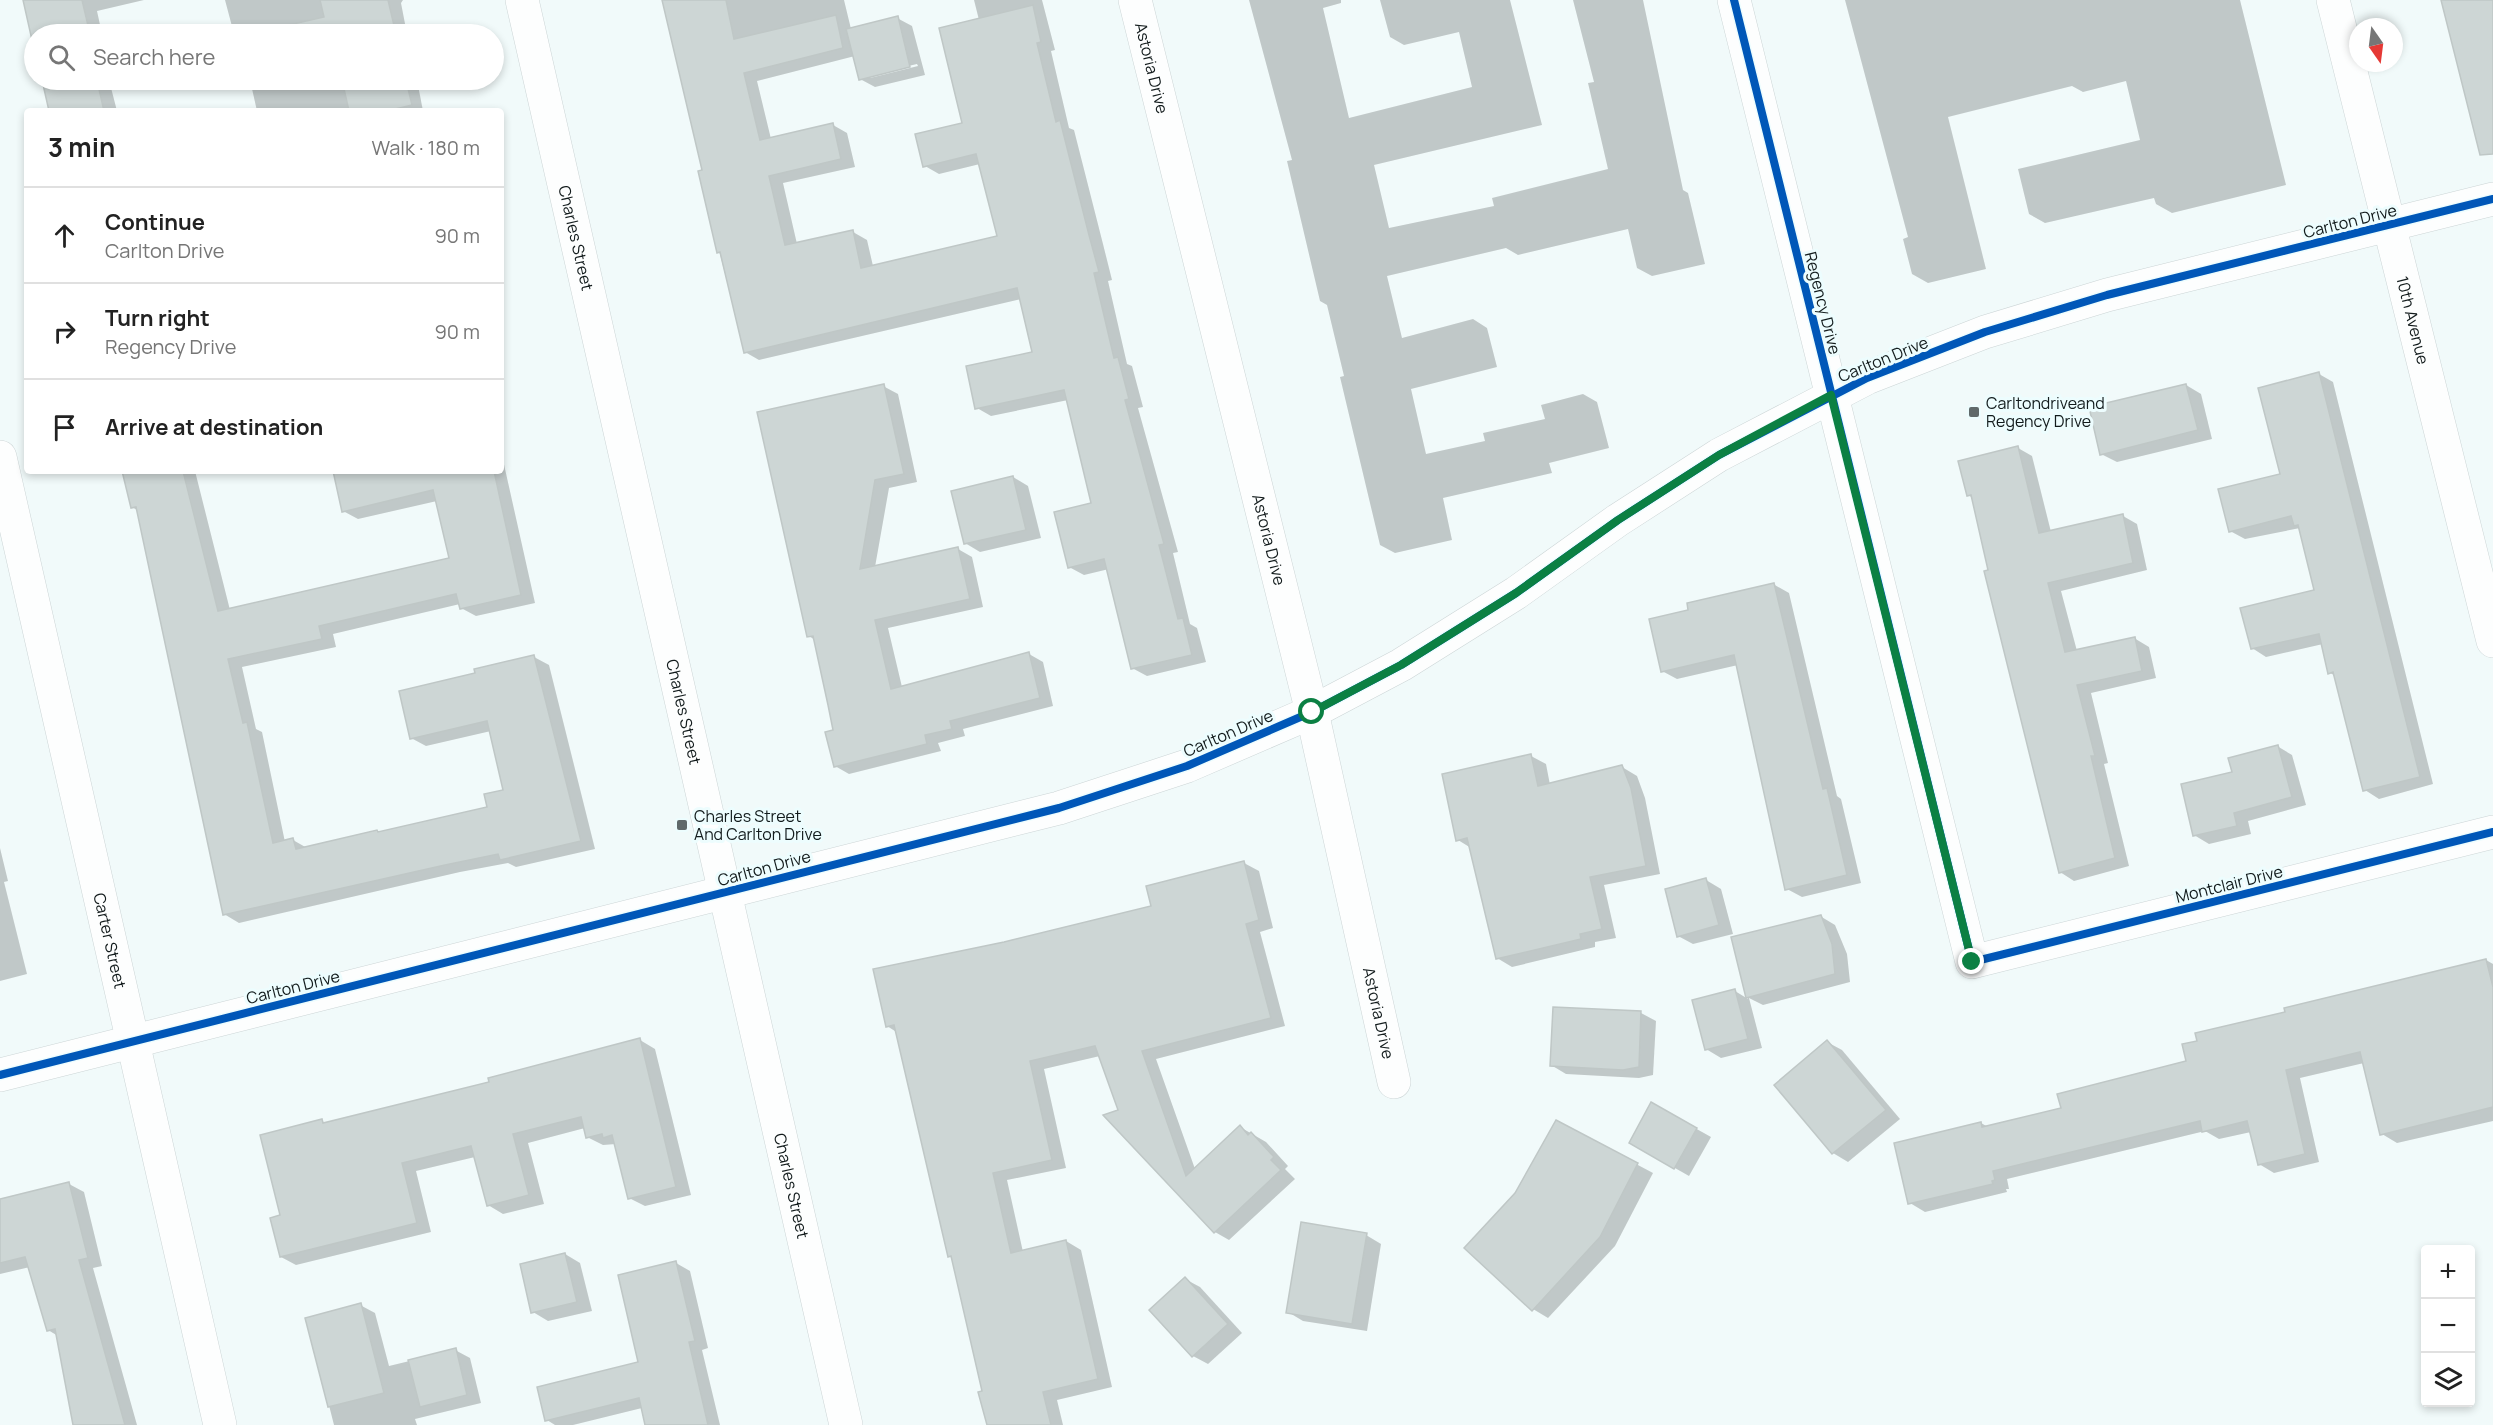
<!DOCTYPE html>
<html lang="en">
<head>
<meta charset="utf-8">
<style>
  body { margin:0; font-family:Manrope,sans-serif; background:#f6f6f6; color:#222 }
  .controls { position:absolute; right:18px; bottom:18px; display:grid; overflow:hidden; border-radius:6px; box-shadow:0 3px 9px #0003 }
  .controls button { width:54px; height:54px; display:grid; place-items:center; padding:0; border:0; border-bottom:2px solid #e0e0e0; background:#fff; color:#222; font:30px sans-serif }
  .compass { position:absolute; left:2349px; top:18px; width:54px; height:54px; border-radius:50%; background:#fff; box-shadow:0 3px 9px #0003; rotate:166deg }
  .stop { position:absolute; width:18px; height:18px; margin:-14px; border:4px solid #0b8043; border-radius:50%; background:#fff }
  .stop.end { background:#0b8043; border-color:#fff; box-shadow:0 2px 6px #0008 }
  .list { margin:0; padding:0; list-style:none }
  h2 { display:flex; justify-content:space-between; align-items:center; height:78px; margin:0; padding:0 24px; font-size:26px }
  h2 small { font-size:20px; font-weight:400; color:#767676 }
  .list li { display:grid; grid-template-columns:39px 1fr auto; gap:18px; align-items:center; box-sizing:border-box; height:96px; padding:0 24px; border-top:2px solid #e0e0e0 }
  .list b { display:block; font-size:22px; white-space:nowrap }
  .list p { margin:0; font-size:20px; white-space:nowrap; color:#767676 }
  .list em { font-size:20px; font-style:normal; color:#767676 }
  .icon { flex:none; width:33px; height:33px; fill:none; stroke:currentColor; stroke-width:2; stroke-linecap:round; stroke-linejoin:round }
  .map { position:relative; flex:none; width:2493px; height:1425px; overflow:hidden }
  .search { position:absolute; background:#fff; box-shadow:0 3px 9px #0003; left:24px; top:24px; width:480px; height:66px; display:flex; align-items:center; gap:15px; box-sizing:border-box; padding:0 21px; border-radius:33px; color:#767676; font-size:22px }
  .panel { position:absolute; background:#fff; box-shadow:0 3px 9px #0003; left:24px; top:108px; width:480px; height:366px; border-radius:6px }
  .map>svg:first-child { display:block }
  .shadow { fill:#0003; fill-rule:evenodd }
  .building { fill:#cdd6d5; stroke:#bfc7c6; stroke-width:1.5 }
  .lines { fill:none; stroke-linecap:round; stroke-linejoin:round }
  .minor-casing { stroke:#ccd5d6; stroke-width:34 }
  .minor { stroke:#fdfefe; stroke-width:33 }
  .cycleway-casing { stroke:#edfdfe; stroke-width:11 }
  .cycleway { stroke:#0057b8; stroke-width:8 }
  .route { stroke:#0b8043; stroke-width:8 }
  .poi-dot { fill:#60696a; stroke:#edfdfe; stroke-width:2 }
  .labels { text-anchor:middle; stroke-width:6; stroke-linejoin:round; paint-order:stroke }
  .street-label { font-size:16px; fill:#121b1c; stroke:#edfdfe }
  .poi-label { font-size:16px; fill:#121b1c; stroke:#edfdfe; text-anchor:start }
</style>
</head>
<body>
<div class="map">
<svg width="2493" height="1425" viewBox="0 0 2493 1425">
  <rect width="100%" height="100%" fill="#f1fafa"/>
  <g class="shadow">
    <polygon points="25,0 144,0 97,11 102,34 34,34 34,42"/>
    <polygon points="225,0 403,0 401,3 407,34 234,34"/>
    <path d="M665,0H844L851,29L897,18L912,26L925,75L875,87L860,79L855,56L757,81L771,139L833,125L847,133L855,167L783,183L797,244L853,232L867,240L873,266L998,237L980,164L939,174L925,166L963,124L979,20L974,0H1042L1055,50L1051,51L1069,128L1074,130L1103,244L1112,280L1108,281L1127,364L1132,366L1143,407L1138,408L1178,552L1173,553L1190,624L1197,628L1206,662L1147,676L1132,668L1109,569L1084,575L1069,567L1093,504L1068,400L991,416L977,408L1034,353L1021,299L759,360L745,352L699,172L704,171ZM917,64L918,66L870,78V75Z"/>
    <polygon points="1249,0 1341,0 1341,3 1323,8 1349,118 1472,87 1459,32 1404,45 1390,37 1380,0 1510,0 1542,125 1374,165 1389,228 1494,206 1492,198 1608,169 1588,83 1594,82 1573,0 1643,0 1683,190 1688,193 1705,264 1652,276 1637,268 1628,229 1518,255 1506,248 1387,276 1402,338 1473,319 1487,328 1497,367 1411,389 1426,454 1485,441 1483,433 1545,419 1541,405 1583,394 1597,402 1609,448 1549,463 1552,473 1443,498 1452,540 1395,553 1380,545 1340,377 1344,376 1327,305 1320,301 1287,161 1292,160"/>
    <polygon points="1845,0 2240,0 2286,185 2172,213 2156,204 2154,198 2045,223 2029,214 2018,169 2140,140 2126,81 2083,92 2072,86 1948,117 1986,269 1928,283 1912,274 1903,239 1908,237"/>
    <polygon points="43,80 109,80 117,111 46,111 50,110"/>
    <polygon points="250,80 417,80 423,111 257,111"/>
    <polygon points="2319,374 2333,382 2433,784 2379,799 2365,790 2336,676 2330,673 2323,644 2266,657 2252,648 2316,592 2300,528 2245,539 2230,531 2282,475"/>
    <polygon points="2186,385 2201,394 2212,439 2117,462 2101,454"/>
    <polygon points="883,386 898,394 917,482 889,488 875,567 958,549 972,557 983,607 888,628 902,687 1029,654 1043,662 1053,706 963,729 965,736 938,743 941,751 849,774 835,766 835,731 815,640 809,636"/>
    <polygon points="2018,448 2032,456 2051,532 2123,516 2137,524 2147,570 2061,591 2077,651 2134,638 2149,647 2156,678 2091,693 2108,763 2104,764 2129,866 2074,881 2060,872 1973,498 1968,495"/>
    <polygon points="501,451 535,603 476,616 461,608 460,604 333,634 336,647 242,667 256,729 262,732 285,842 293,840 307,848 489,808 505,791 491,731 426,746 411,738 476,675 534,657 549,665 595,849 516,867 508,863 460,872 239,923 224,914 137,510 132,507 123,471 195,471 230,610 451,559 437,501 358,519 343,511 334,471 501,471"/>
    <polygon points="1013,477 1028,486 1041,538 980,552 965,543"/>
    <polygon points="1773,584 1789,593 1837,796 1841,799 1861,883 1802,897 1787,889 1738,665 1677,679 1662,671"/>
    <polygon points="2277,746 2292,755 2306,805 2248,821 2251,834 2209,844 2194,835 2234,774"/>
    <polygon points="1531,756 1546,764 1550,785 1622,767 1637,776 1645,798 1660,874 1604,885 1616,938 1595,942 1595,947 1512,967 1497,958 1471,848 1458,840"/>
    <polygon points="0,848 8,881 4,882 27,974 0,981"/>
    <polygon points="1244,863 1259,871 1273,928 1260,932 1285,1026 1156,1059 1195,1169 1240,1127 1266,1142 1288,1166 1285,1169 1295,1179 1229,1240 1215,1232 1120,1111 1100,1056 1044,1069 1066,1168 1007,1180 1023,1252 1066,1241 1081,1250 1112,1387 1057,1400 1063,1425 988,1425 984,1392 953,1258 949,1256 898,1033 887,1026 1005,944 1153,907"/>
    <polygon points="1706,880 1721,889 1733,934 1693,944 1678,936"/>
    <polygon points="1820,916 1835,925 1847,954 1850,982 1763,1005 1749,998 1762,1048 1721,1058 1706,1049 1735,991 1748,999 1733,938"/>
    <polygon points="2486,960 2493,964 2493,1121 2397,1143 2382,1134 2364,1063 2300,1078 2319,1162 2274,1173 2259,1164 2251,1132 2219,1139 2205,1131 2007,1179 2009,1189 2006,1189 2007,1192 1925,1212 1910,1203 1981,1123 1988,1127 2063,1109 2187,1062 2287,1013"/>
    <polygon points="1554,1009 1641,1013 1656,1021 1653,1075 1639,1078 1566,1074 1551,1065"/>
    <polygon points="640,1040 655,1049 691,1195 645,1206 629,1198 616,1144 603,1145 587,1137 585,1128 528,1143 544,1204 503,1214 488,1205 475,1157 416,1171 431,1232 296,1265 281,1257 282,1216 322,1121 327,1124 491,1083"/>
    <polygon points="1827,1042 1842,1050 1900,1119 1848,1162 1833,1153"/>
    <polygon points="1652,1104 1711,1137 1689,1176 1631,1143"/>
    <polygon points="1557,1122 1653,1173 1615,1246 1548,1318 1533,1309"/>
    <polygon points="69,1184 84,1192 102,1266 93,1268 137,1425 75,1425 58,1336 48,1330 30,1267 0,1274 0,1201"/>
    <polygon points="1366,1235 1381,1244 1367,1331 1303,1321 1288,1312"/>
    <polygon points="565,1254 580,1263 592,1311 548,1321 533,1312"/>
    <polygon points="676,1263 690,1271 708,1348 702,1350 720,1425 646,1425 642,1408 573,1425 555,1425 547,1420 640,1363"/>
    <polygon points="1185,1279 1200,1287 1242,1333 1208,1364 1193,1356"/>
    <polygon points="360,1305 375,1313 389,1366 455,1350 470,1358 481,1403 415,1419 417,1425 334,1425 307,1319"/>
  </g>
  <g class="building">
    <polygon points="23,0 82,0 90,34 34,34 34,49"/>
    <polygon points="320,0 388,0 396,34 249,34 324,17"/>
    <polygon points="662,0 726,0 734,39 836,15 843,48 744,73 760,140 833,123 841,159 769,176 785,245 853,230 861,268 997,236 976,154 923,167 915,134 962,123 939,28 1033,5 1041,42 1037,43 1056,122 1060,120 1089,235 1099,272 1094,273 1114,358 1118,357 1129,399 1125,400 1164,544 1159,545 1178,619 1183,618 1192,655 1131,669 1104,559 1068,568 1054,512 1091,503 1064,390 975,409 966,366 1032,352 1017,288 744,353 720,252 717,253 698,171 702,170"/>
    <polygon points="2441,0 2493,0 2493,154 2480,155"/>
    <polygon points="898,16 910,67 859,80 846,29"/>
    <polygon points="42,80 97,80 104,111 49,111"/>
    <polygon points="248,80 276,80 250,85"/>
    <polygon points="342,80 406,80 412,105 387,111 349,111"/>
    <polygon points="2319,372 2420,777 2363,791 2333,672 2328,674 2319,634 2251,649 2240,608 2314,590 2298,525 2294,526 2291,516 2229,532 2218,489 2280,474 2258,388"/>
    <polygon points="884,384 904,474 875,480 860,569 958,547 970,599 875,620 891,689 1029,652 1040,698 950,721 952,729 925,735 927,744 834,767 825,732 833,730 828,705 813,636 807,637 757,412"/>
    <polygon points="2186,384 2198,430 2100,455 2089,407"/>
    <polygon points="2018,446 2039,533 2123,514 2133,563 2048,583 2065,652 2135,637 2142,671 2077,685 2095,756 2091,756 2115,858 2059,873 1984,571 1988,570 1971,495 1967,496 1958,461"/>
    <polygon points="122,471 183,471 218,611 449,558 433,490 342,512 333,471 494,471 521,595 460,609 456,594 319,626 322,639 228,659 243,723 247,722 273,843 293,838 296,849 377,830 378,832 487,807 484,794 503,790 487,721 410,739 399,691 475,673 474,669 534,655 581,841 500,860 498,854 445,865 223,915 136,507 131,508"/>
    <polygon points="1013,476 1026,530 964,544 951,491"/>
    <polygon points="1774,583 1823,789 1827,788 1847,875 1785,890 1734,655 1661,672 1649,619 1688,610 1687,603"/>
    <polygon points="2278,745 2292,797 2234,813 2237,826 2193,836 2181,784 2232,772 2228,758"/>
    <polygon points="1531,754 1538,786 1622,765 1631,788 1646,866 1590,877 1602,929 1580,934 1581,939 1496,959 1467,838 1456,841 1442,774"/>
    <polygon points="1244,861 1259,920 1246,924 1271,1018 1142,1051 1186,1176 1240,1125 1248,1135 1251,1132 1274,1157 1271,1160 1281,1170 1214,1233 1103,1115 1118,1110 1095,1046 1030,1061 1052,1160 993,1173 1011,1253 1066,1240 1098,1379 1043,1392 1051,1425 987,1425 978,1392 982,1391 951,1256 948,1257 894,1025 886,1027 873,969 1004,942 1151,906 1146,886"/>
    <polygon points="1706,878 1719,925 1677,937 1665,889"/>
    <polygon points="1821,915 1832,944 1835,974 1746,998 1731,937"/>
    <polygon points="2486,959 2493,987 2493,1107 2380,1135 2360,1052 2286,1070 2305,1154 2258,1165 2247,1121 2202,1132 2200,1121 1993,1171 1995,1180 1992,1181 1993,1184 1908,1204 1894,1143 1981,1122 1982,1127 2061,1108 2057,1094 2186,1061 2182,1044 2197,1041 2195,1033 2285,1012 2284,1008"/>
    <polygon points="1735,989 1748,1039 1705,1050 1692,1000"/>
    <polygon points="1553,1007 1641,1011 1639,1067 1623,1070 1550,1066"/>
    <polygon points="640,1038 676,1187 628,1199 612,1135 603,1138 602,1134 586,1138 581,1117 513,1134 529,1195 487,1206 471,1146 402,1163 417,1223 280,1257 270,1218 280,1215 260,1135 322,1119 323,1123 489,1082 488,1078"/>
    <polygon points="1827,1040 1886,1110 1832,1154 1774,1085"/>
    <polygon points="1651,1102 1697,1128 1674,1169 1629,1143"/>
    <polygon points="1556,1120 1638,1163 1600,1237 1532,1311 1464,1248 1515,1193"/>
    <polygon points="69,1182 88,1258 79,1260 125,1425 73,1425 55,1329 47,1331 25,1257 0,1263 0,1199"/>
    <polygon points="1301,1222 1367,1233 1352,1324 1286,1313"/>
    <polygon points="565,1253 577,1302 531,1313 520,1264"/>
    <polygon points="676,1261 695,1341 689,1342 708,1425 645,1425 639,1398 545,1421 537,1387 638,1362 618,1275"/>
    <polygon points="1185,1277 1228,1324 1192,1357 1149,1310"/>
    <polygon points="361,1303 384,1393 328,1407 305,1318"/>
    <polygon points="456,1348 467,1395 420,1407 408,1360"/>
  </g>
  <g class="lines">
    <g class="minor-casing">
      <g id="minor">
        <path id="s1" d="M522,0L846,1425"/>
        <path id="s2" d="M1135,0L1312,712L1394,1082"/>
        <polyline points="1734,0 1972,962 2493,832"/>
        <path id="s3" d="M2333,0L2493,641"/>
        <path id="s4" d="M0,457L220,1425"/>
        <polyline points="0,1075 1059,808 1187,766 1312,712 1401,665 1516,593 1618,520 1719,455 1867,378 1985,332 2107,295 2493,199"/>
      </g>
    </g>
    <use href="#minor" class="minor"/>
    <g class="cycleway-casing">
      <g id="cycleway">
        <polyline points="1734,0 1972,962 2493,832"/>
        <polyline points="0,1075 1059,808 1187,766 1312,712 1401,665 1516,593 1618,520 1719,455 1867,378 1985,332 2107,295 2493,199"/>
      </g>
    </g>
    <use href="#cycleway" class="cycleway"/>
  </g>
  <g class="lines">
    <polyline class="route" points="1312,712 1401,665 1516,593 1618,520 1719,455 1831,395 1972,962"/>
  </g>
  <g class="poi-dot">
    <rect x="1968" y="406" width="12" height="12" rx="3"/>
    <rect x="676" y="819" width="12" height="12" rx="3"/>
  </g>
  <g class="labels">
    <g class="street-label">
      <text dy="6" stroke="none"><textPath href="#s2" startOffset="70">Astoria Drive</textPath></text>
      <text transform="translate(2350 221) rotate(-14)" y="6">Carlton Drive</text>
      <text dy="6" stroke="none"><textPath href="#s1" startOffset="244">Charles Street</textPath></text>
      <text transform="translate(1823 303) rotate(76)" y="6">Regency Drive</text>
      <text dy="6" stroke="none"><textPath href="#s3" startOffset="330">10th Avenue</textPath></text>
      <text transform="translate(1883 359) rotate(-22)" y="6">Carlton Drive</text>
      <text dy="6" stroke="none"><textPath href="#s2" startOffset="556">Astoria Drive</textPath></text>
      <text dy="6" stroke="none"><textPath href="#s1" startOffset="730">Charles Street</textPath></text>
      <text transform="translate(1228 733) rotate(-23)" y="6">Carlton Drive</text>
      <text transform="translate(764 868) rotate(-15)" y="6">Carlton Drive</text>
      <text transform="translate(2229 884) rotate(-14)" y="6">Montclair Drive</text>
      <text dy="6" stroke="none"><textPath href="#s4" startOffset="496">Carter Street</textPath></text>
      <text transform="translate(293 987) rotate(-14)" y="6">Carlton Drive</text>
      <text dy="6" stroke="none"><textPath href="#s2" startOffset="1042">Astoria Drive</textPath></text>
      <text dy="6" stroke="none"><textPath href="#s1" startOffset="1216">Charles Street</textPath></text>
    </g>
    <g class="poi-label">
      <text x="1986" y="409">Carltondriveand<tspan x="1986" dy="18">Regency Drive</tspan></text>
      <text x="694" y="822">Charles Street<tspan x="694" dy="18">And Carlton Drive</tspan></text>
    </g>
  </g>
</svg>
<div class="controls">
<button>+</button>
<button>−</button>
<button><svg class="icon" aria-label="layers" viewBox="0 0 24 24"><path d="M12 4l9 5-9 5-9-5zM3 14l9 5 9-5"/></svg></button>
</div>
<svg class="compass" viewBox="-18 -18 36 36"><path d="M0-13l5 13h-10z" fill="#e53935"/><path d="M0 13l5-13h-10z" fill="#767676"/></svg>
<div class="stop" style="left:1312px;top:712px"></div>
<div class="stop end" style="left:1972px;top:962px"></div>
<div class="search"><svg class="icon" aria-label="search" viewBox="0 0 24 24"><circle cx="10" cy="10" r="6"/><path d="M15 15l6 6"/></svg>Search here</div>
<section class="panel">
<h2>3 min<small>Walk · 180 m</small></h2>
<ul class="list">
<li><svg class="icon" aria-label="ahead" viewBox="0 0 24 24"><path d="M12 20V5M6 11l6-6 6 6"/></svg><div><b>Continue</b><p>Carlton Drive</p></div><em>90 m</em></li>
<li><svg class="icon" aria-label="right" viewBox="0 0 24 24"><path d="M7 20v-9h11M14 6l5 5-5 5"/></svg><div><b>Turn right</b><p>Regency Drive</p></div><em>90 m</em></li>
<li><svg class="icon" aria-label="arrive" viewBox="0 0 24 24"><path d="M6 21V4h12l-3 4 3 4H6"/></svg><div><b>Arrive at destination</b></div></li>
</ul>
</section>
</div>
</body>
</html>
